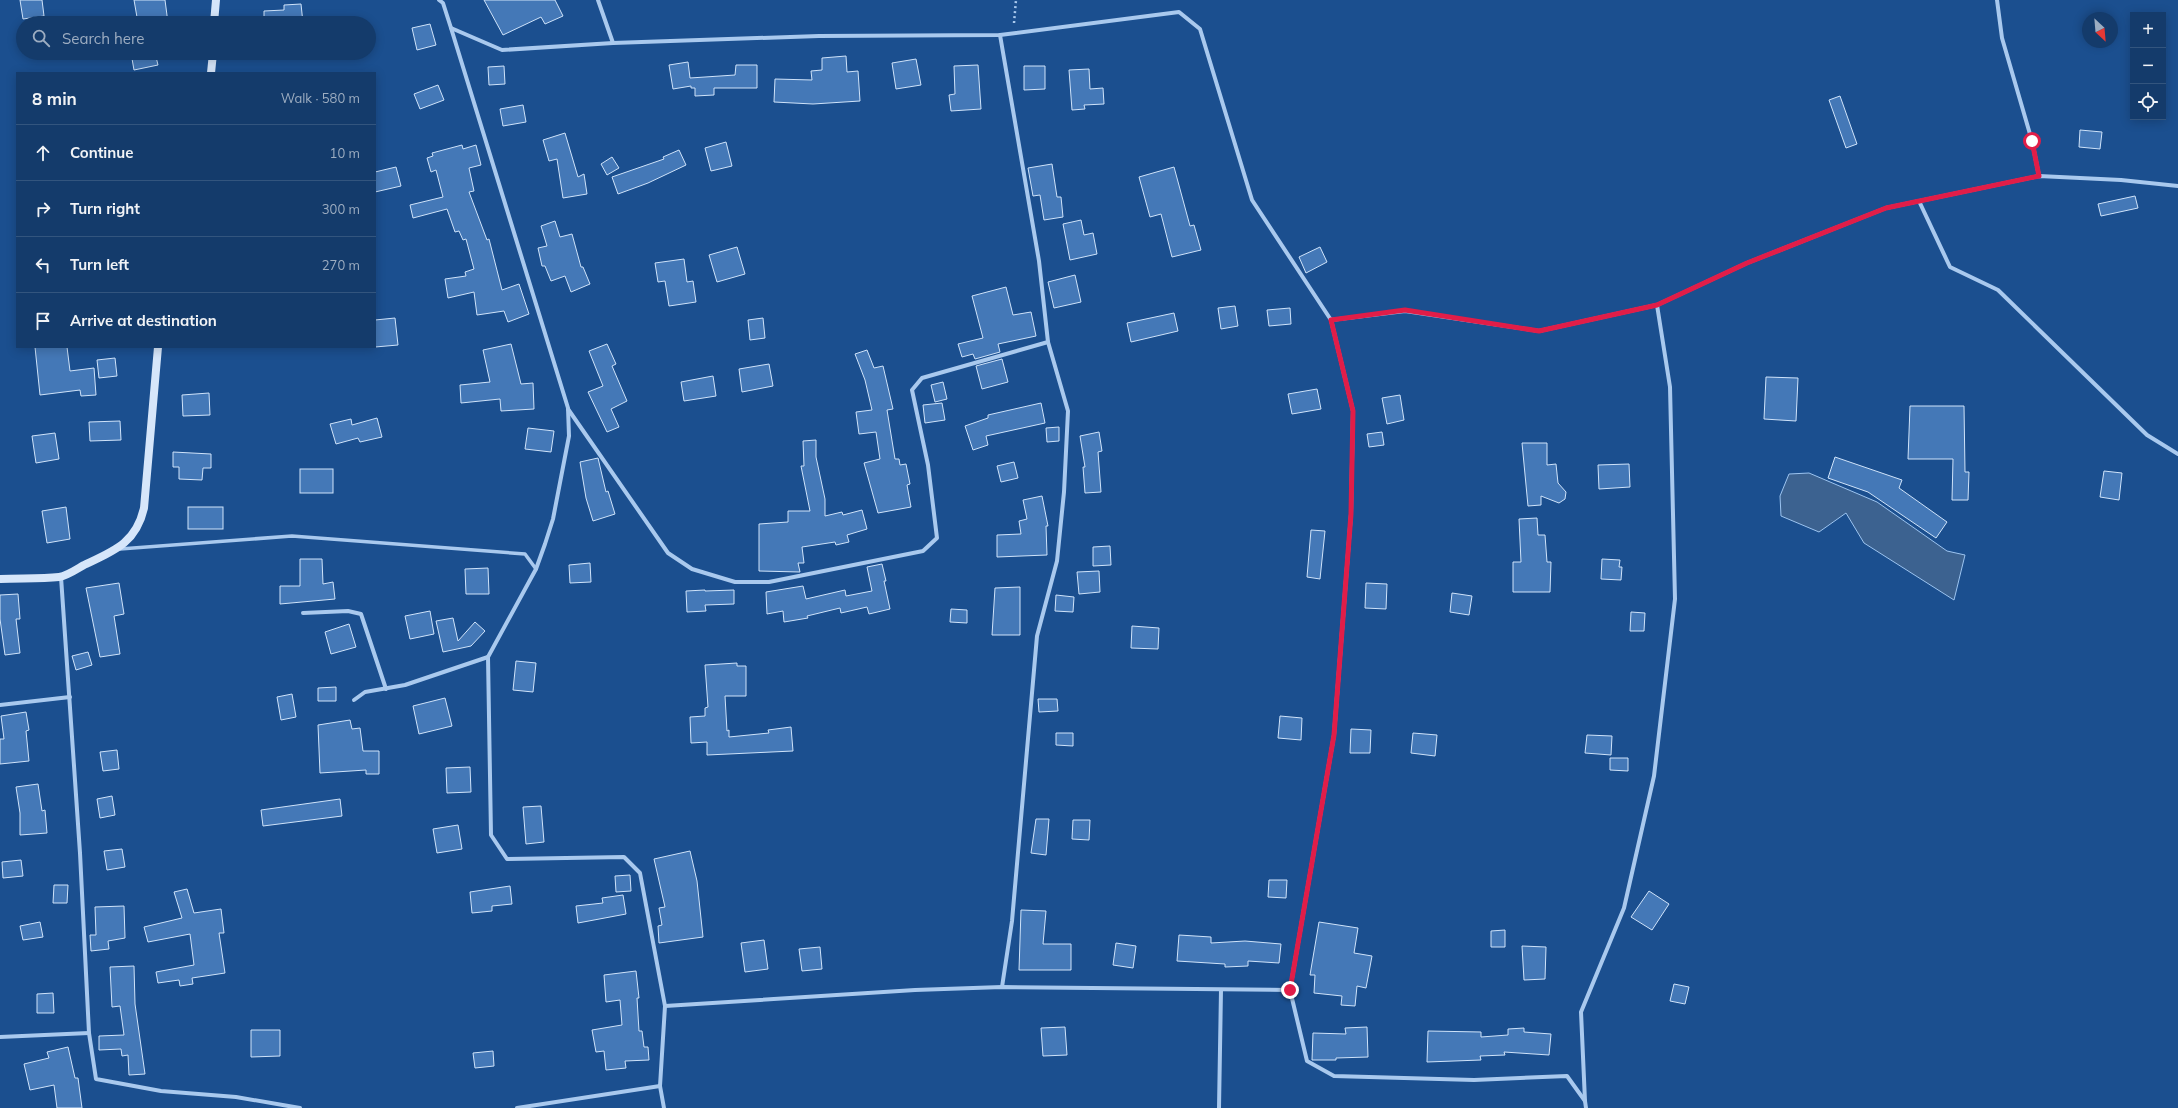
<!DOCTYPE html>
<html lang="en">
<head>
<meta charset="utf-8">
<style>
  body { margin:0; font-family:Mulish,sans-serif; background:#1d4271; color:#f1f3f6 }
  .controls { position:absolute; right:12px; top:12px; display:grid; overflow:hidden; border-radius:0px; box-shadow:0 2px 10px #0003 }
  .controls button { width:36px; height:36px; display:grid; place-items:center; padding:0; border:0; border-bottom:1px solid #33557e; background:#143b6b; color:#f1f3f6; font:20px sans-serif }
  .compass { position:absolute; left:2082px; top:12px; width:36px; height:36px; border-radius:50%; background:#143b6b; box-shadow:0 2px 10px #0003; rotate:154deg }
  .stop { position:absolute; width:12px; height:12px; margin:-9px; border:3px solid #e11d48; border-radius:50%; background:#fff }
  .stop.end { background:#e11d48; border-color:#fff; box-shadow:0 1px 4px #0008 }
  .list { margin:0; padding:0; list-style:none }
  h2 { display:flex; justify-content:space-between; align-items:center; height:52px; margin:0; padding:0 16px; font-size:17px }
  h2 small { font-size:13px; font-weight:400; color:#9dadc1 }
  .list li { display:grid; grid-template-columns:26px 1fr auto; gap:12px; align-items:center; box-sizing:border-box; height:56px; padding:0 16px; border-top:1px solid #33557e }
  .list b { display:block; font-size:15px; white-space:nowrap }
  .list em { font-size:13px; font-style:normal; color:#9dadc1 }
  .icon { flex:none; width:22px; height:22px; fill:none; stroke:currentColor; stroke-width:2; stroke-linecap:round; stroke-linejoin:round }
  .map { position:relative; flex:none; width:2178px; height:1108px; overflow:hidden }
  .search { position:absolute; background:#143b6b; box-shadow:0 2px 10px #0003; left:16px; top:16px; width:360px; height:44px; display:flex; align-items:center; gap:10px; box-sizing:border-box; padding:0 14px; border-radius:22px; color:#9dadc1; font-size:15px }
  .panel { position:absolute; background:#143b6b; box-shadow:0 2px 10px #0003; left:16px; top:72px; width:360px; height:276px; border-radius:0px }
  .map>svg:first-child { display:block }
  .water { fill:#3c6290; stroke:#9cc4f0 }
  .building { fill:#4478b7; stroke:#cfe3fa }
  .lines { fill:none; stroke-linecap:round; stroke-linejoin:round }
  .path { stroke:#a9c9ee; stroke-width:2.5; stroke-dasharray:2 3; stroke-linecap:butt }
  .pedestrian { stroke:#a9c9ee; stroke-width:3.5 }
  .minor { stroke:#a9c9ee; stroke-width:4 }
  .secondary { stroke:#d6e6fa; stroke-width:8 }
  .route { stroke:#e11d48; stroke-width:5 }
</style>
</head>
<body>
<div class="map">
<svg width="2178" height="1108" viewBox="0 0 2178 1108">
  <rect width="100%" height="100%" fill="#1b4f8f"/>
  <polygon class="water" points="1809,473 1877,502 1947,551 1965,555 1954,600 1864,543 1846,513 1819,532 1781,516 1780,496 1789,474"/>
  <g class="building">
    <polygon points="20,0 42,0 44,16 23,19"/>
    <polygon points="134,0 165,0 168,23 138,23"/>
    <polygon points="484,0 555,0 563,16 545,24 541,17 503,35"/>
    <polygon points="301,4 303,23 264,23 264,11 284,10 284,5"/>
    <polygon points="430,24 436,45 417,50 412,28"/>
    <polygon points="131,53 155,53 158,65 134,70"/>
    <polygon points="846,56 847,72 858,71 860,101 813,104 774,102 775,79 812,80 811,71 822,70 822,58"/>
    <polygon points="916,59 921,85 896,89 892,63"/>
    <polygon points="688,62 690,78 735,75 736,65 757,65 757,88 714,88 714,95 695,96 695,88 691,88 691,86 673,89 669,65"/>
    <polygon points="978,65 981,109 951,111 949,95 955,94 954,66"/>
    <polygon points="504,66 505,84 489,85 488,67"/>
    <polygon points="1024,66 1045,66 1045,89 1024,90"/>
    <polygon points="1089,69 1090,89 1103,88 1104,104 1084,105 1085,109 1072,110 1069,70"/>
    <polygon points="438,85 444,100 420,109 414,94"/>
    <polygon points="1840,96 1857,144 1846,148 1829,100"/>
    <polygon points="523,105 526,122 503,126 500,109"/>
    <polygon points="2080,130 2102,132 2100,149 2079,147"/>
    <polygon points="565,133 578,177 584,174 587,194 563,198 557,159 549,161 543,140"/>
    <polygon points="726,142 732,166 711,171 705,148"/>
    <polygon points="462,145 463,149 476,145 481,165 469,168 474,191 469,192 487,240 489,239 502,290 519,284 529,314 508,322 504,311 477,315 474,292 448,298 445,279 466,276 465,272 474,269 466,239 463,240 459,231 455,232 447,209 413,218 410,205 443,197 436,170 431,172 427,158 433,156 432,153"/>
    <polygon points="679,150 686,165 648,183 618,194 612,177 664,159 663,157"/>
    <polygon points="612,157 619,168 607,175 601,164"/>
    <polygon points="1052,164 1057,197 1061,197 1063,217 1044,220 1040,195 1033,196 1028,168"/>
    <polygon points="396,167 401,186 375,192 375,172"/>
    <polygon points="1174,167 1190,226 1194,225 1201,250 1172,257 1161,214 1150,217 1139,177"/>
    <polygon points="2135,196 2138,208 2101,216 2098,204"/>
    <polygon points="1081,220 1084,235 1093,233 1097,254 1070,260 1063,224"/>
    <polygon points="555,221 560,237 572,234 581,267 583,267 590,284 571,292 565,276 551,281 545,266 542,266 538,248 547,246 541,226"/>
    <polygon points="737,247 745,274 717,282 709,255"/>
    <polygon points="1320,247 1327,262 1306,273 1299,257"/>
    <polygon points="684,259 687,282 693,281 696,302 669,306 665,281 658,282 655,263"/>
    <polygon points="1075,275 1081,302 1054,308 1048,282"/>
    <polygon points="1006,287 1013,315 1031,312 1036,336 998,344 1000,352 975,359 973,354 962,357 958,344 983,338 972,296"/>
    <polygon points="1235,306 1238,326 1221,329 1218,308"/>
    <polygon points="1290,308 1291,324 1269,326 1267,310"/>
    <polygon points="1174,313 1178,331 1131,342 1127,323"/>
    <polygon points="395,318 398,345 375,347 375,320"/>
    <polygon points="763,318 765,338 750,340 748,320"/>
    <polygon points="511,344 521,384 533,383 534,409 501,411 500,399 461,403 460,385 490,382 483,350"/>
    <polygon points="607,344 616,364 612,366 627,401 611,409 619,427 607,432 588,392 603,386 589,351"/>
    <polygon points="35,347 67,347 70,371 94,368 96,395 81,396 80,390 40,395"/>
    <polygon points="867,350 874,368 883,366 893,409 887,410 895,459 899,459 900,465 906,464 910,484 907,485 911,507 878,513 864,463 880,459 876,432 859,434 856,412 872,410 865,380 855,354"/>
    <polygon points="115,358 117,376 99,378 97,360"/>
    <polygon points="1002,359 1008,382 982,389 976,366"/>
    <polygon points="769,364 773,386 742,392 739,369"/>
    <polygon points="713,376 716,396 684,401 681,382"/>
    <polygon points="1766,377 1798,378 1796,421 1764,419"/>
    <polygon points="943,382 947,399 935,402 931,385"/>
    <polygon points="1317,389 1321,409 1292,414 1288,394"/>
    <polygon points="209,393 210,415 183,416 182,395"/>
    <polygon points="1400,395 1404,420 1387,424 1382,398"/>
    <polygon points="942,403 945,420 925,423 923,405"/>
    <polygon points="1041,403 1045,423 986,436 988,445 973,450 965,426 988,418 988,415"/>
    <polygon points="1910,406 1964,406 1965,472 1969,472 1968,500 1952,500 1953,459 1908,459"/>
    <polygon points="377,418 382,437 360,442 358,438 336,444 330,424 351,419 352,425"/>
    <polygon points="120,421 121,440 90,441 89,422"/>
    <polygon points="1059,427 1059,441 1047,442 1046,428"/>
    <polygon points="528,428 554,431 551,452 525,449"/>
    <polygon points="1099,432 1102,451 1098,452 1101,492 1085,493 1083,467 1085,467 1080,436"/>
    <polygon points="1382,432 1384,445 1369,447 1367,434"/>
    <polygon points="55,433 59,459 36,463 32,436"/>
    <polygon points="816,440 816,457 825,499 825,516 842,512 843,515 862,510 867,529 847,535 849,542 836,545 835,542 802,547 804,563 798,563 800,572 759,571 759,524 788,522 788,511 810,511 801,466 804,466 803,441"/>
    <polygon points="1522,443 1547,443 1547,465 1556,464 1558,483 1566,492 1565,499 1559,503 1541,496 1541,505 1528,506"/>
    <polygon points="173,452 211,454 211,468 203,468 202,480 179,479 179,467 173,467"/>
    <polygon points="1835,457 1902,480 1899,488 1947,522 1936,538 1868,492 1828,478"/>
    <polygon points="598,458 606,492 608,491 615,514 593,521 586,498 580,462"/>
    <polygon points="1014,462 1018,478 1001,482 997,466"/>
    <polygon points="1629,464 1630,487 1599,489 1598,465"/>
    <rect x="300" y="469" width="33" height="24"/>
    <polygon points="2104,471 2122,473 2119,500 2100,497"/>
    <polygon points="1042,496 1048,526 1046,526 1047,555 997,557 997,535 1021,534 1019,521 1027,519 1023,500"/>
    <polygon points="66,507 70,539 47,543 42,511"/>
    <rect x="188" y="507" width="35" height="22"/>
    <polygon points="1537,518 1538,535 1545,535 1547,562 1551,562 1550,592 1513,592 1513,562 1521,562 1519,519"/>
    <polygon points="1311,530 1325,531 1320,579 1307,577"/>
    <polygon points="1110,546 1111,565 1093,566 1093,547"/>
    <polygon points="300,559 322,559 323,584 333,582 335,599 280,604 280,586 300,586"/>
    <polygon points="1602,559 1620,560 1619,567 1622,567 1621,580 1601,579"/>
    <polygon points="590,563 591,582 570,583 569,565"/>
    <polygon points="882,564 886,581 884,581 890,609 869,614 867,607 841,613 840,608 807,616 808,618 784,622 783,611 767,614 766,592 803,586 806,599 845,590 846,596 872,591 867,567"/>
    <polygon points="488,568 489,594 466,594 465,569"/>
    <polygon points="1099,571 1100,592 1079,594 1077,572"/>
    <polygon points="119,583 124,614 114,616 120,654 100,657 86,588"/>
    <polygon points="1366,583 1387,584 1386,609 1365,608"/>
    <polygon points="1020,587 1020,635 992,635 995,588"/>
    <polygon points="705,590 705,591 734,590 734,604 705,605 706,611 687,612 686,591"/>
    <polygon points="1452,593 1472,596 1469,615 1450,612"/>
    <polygon points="18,594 20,619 16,619 20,653 5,655 0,619 0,595"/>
    <polygon points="1056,595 1074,597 1073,612 1055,611"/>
    <polygon points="951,609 967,610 967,623 950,622"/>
    <polygon points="430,611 434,634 410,639 405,616"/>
    <polygon points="1631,612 1645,613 1644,631 1630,631"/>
    <polygon points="453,618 458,641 475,622 485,631 471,646 443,652 436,621"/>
    <polygon points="349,624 356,647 331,654 325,632"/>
    <polygon points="1132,626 1159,628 1158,649 1131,648"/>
    <polygon points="88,652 92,665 76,670 72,656"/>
    <polygon points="516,661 536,663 533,692 513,690"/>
    <polygon points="737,663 737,666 746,666 746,696 725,696 727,731 729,730 729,737 769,733 768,730 791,727 793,751 707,755 707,742 691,743 690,717 705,716 705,708 708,707 705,665"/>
    <polygon points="336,687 336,701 318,701 318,688"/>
    <polygon points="292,694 296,717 281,720 277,697"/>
    <polygon points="445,698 452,726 419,734 413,706"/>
    <polygon points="1038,699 1057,699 1058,711 1039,712"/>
    <polygon points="26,712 29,730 26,731 29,761 0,764 0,739 4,739 1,716"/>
    <polygon points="1280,716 1302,718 1301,740 1278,738"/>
    <polygon points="350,720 352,729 360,728 363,751 379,751 379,774 366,774 366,770 320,773 318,725"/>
    <polygon points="1351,729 1371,730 1370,753 1350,753"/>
    <polygon points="1056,733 1073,733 1073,746 1056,745"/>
    <polygon points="1413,733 1437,735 1435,756 1411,753"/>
    <polygon points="1587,735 1612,736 1611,755 1585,753"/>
    <polygon points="117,750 119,769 103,771 100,752"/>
    <polygon points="1610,758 1628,758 1628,771 1610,770"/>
    <polygon points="470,767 471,792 447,793 446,768"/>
    <polygon points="38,784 42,811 45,810 47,833 20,835 20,813 16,787"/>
    <polygon points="112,796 115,815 100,818 97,799"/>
    <polygon points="340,799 342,816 263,826 261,810"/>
    <polygon points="541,806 544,842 526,844 523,807"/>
    <polygon points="1036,819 1049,819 1046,855 1031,853"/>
    <polygon points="1073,820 1090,820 1089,840 1072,839"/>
    <polygon points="458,825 462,849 437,853 433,829"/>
    <polygon points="122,849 125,867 107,870 104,851"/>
    <polygon points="690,851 697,881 703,937 659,943 658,926 662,925 659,908 665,907 654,859"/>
    <polygon points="21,860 23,876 3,878 2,862"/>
    <polygon points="630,875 631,891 616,892 615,876"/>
    <polygon points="1269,880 1287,880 1286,898 1268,897"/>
    <polygon points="54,885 68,885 67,903 53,903"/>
    <polygon points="510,886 512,904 492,906 492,911 472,913 470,892"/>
    <polygon points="187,889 194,913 221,909 224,933 219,933 225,973 192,978 193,984 180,986 179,980 158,983 156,972 194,965 190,934 148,942 144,927 182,918 174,892"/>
    <polygon points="1649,891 1669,904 1652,930 1631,917"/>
    <polygon points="623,895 626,914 578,923 576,906 603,903 602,898"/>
    <polygon points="124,906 125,938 108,941 109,949 91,951 90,935 96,935 95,907"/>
    <polygon points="1021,910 1046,911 1043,944 1071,944 1071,970 1019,970"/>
    <polygon points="40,922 43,937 23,940 20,926"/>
    <polygon points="1319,922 1358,928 1354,953 1372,956 1366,988 1357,986 1355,1006 1341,1005 1342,996 1314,993 1315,975 1310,975"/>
    <polygon points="1505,930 1505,947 1491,947 1491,931"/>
    <polygon points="1179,935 1211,937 1211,943 1245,941 1281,944 1279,963 1248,961 1248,966 1225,967 1225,964 1177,961"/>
    <polygon points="764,940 768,969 745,972 741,943"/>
    <polygon points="1116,943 1136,946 1133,968 1113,965"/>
    <polygon points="1522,946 1546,947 1545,979 1524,980"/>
    <polygon points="820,947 822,969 802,971 799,949"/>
    <polygon points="134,966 135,1004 145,1074 129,1075 128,1055 122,1056 121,1049 99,1050 99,1036 124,1035 120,1006 112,1007 110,967"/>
    <polygon points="636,971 639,998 637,998 639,1031 642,1031 644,1047 648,1047 649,1060 625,1061 626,1068 606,1070 604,1051 596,1052 592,1030 622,1025 620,1000 606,1002 604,975"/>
    <polygon points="1674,984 1689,987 1685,1004 1670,1001"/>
    <polygon points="53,993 54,1013 37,1013 37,994"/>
    <polygon points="1065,1027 1067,1055 1043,1056 1041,1028"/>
    <polygon points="1367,1027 1368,1057 1336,1058 1336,1060 1312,1060 1313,1033 1346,1034 1345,1028"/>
    <polygon points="1524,1028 1524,1032 1551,1034 1549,1055 1504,1052 1505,1055 1480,1056 1481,1060 1427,1062 1428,1031 1481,1032 1481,1037 1508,1035 1508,1029"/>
    <polygon points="251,1030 280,1030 280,1056 251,1057"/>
    <polygon points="68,1047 75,1078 78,1078 82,1108 57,1108 54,1085 30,1090 24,1064 49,1058 47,1052"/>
    <polygon points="493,1051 494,1066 475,1068 473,1053"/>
  </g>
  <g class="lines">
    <polyline class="path" points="1014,23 1016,0"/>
    <polyline class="pedestrian" points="120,549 292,536 525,554 536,569"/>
    <g class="minor">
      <polyline points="439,0 443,3 451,28 502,50 613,43 819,36 1000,35 1179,12 1200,29 1252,200 1331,320 1405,311 1539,331 1657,305 1747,263 1886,208 2039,176 2121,180 2178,186"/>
      <polyline points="598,0 613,43"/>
      <polyline points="1997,0 2002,38 2032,141 2039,176"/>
      <polyline points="451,28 568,408 569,436 553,519 545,544 536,569 488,657 491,835 507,859 624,857 640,873 665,1006 660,1086 517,1108"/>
      <polyline points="1000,35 1039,261 1048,342 1068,411 1064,492 1057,561 1037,636 1012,921 1002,987"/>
      <polyline points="1919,201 1950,267 1998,290 2147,435 2178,454"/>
      <polyline points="568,409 668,553 692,569 735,582 769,582 923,551 937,538 928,465 912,390 922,378 1048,342"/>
      <polyline points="61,577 80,853 89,1033 96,1079 161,1091 236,1097 300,1108"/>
      <polyline points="303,613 348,611 361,614 386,689"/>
      <polyline points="354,700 365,692 405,685 488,657"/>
      <polyline points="0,705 70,697"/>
      <polyline points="1290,990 1307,1061 1334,1076 1474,1080 1567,1076 1585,1101 1586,1108"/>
      <polyline points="665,1006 915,990 1002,987 1290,990 1334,735 1351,514 1353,411 1331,320"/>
      <polyline points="0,1037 89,1033"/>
      <polyline points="660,1086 664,1108"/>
      <polyline points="1585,1101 1581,1012 1624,908 1654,776 1675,599 1670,387 1657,305"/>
      <polyline points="1219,1108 1221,990"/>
    </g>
    <g class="secondary">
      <polyline points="214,23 216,0"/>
      <polyline points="211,73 213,53"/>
      <path d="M0,579C19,578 40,579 59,577C67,576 77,569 84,565C114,551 136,543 144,508L158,347"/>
    </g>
  </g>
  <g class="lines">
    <polyline class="route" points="1290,990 1334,735 1351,514 1353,411 1331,320 1405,310 1539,331 1657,305 1747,263 1886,208 2039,176 2032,141"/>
  </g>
</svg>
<div class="controls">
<button>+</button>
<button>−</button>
<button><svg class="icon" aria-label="locate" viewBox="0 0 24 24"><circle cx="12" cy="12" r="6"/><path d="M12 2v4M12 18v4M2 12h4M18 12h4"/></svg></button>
</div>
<svg class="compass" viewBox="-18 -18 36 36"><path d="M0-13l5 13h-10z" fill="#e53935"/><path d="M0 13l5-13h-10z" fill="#9dadc1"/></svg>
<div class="stop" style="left:2032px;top:141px"></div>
<div class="stop end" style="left:1290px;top:990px"></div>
<div class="search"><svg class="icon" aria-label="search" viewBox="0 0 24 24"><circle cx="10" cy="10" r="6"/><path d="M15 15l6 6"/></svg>Search here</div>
<section class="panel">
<h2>8 min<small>Walk · 580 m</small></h2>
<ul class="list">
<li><svg class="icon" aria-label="ahead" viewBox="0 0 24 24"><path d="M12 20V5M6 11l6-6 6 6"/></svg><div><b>Continue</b></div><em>10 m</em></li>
<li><svg class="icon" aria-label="right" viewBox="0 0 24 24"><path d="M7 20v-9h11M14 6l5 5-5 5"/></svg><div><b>Turn right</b></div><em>300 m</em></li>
<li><svg class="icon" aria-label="left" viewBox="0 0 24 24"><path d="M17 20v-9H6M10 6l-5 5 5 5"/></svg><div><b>Turn left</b></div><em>270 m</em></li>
<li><svg class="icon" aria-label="arrive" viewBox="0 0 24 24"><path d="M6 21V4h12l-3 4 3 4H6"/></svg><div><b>Arrive at destination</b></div></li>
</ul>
</section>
</div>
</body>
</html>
